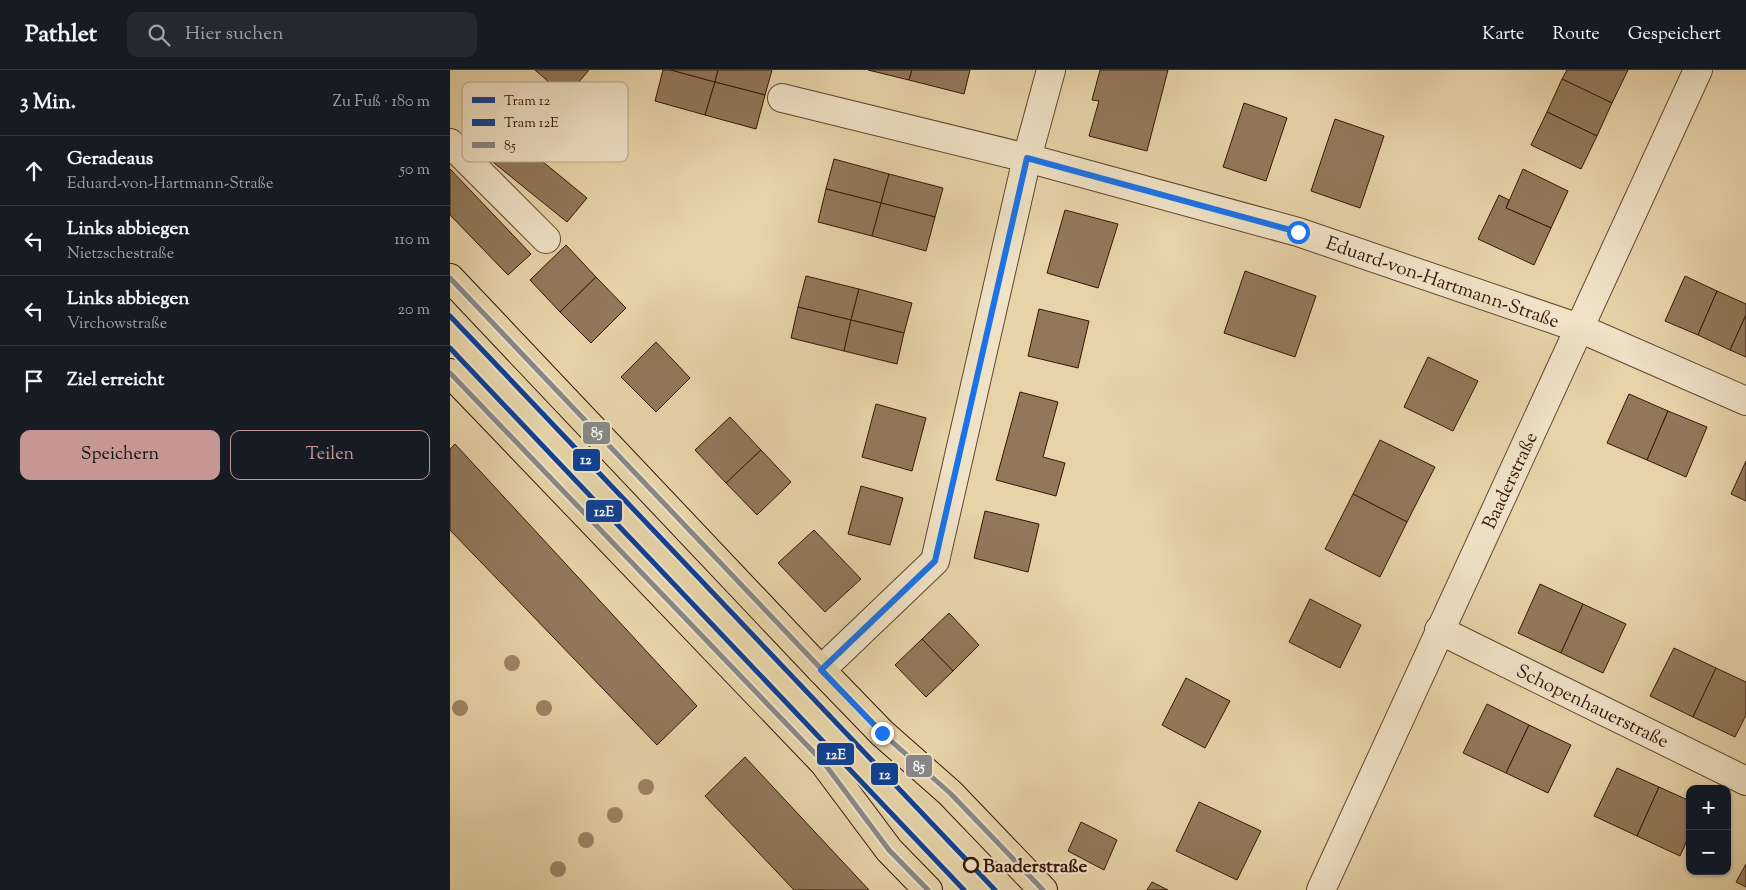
<!DOCTYPE html>
<html lang="de">
<head>
<meta charset="utf-8">
<style>
  body { margin:0; font-family:"Sorts Mill Goudy",serif; background:#242831; color:#f1f3f6 }
  .controls { position:absolute; right:15px; bottom:15px; display:grid; overflow:hidden; border-radius:10px; box-shadow:0 1px 4px #0004 }
  .controls button { width:45px; height:45px; display:grid; place-items:center; padding:0; border:0; border-bottom:1px solid #363941; background:#171b24; color:#f1f3f6; font:25px sans-serif }
  .stop { position:absolute; width:15px; height:15px; margin:-11px; border:4px solid #1a73e8; border-radius:50%; background:#fff }
  .stop.end { background:#1a73e8; border-color:#fff; box-shadow:0 1px 5px #0008 }
  .list { margin:0; padding:0; list-style:none }
  h2 { display:flex; justify-content:space-between; align-items:center; height:65px; margin:0; padding:0 20px; font-size:21px }
  h2 small { font-size:16px; font-weight:400; color:#9ea1a6 }
  .list li { display:grid; grid-template-columns:32px 1fr auto; gap:15px; align-items:center; box-sizing:border-box; height:70px; padding:0 20px; border-top:1px solid #363941 }
  .list b { display:block; font-size:19px; white-space:nowrap }
  .list p { margin:0; font-size:16px; white-space:nowrap; color:#9ea1a6 }
  .list em { font-size:16px; font-style:normal; color:#9ea1a6 }
  .actions { display:flex; gap:10px; padding:15px 20px }
  .actions a { flex:1; padding:11px 0; border:1px solid #c59692; border-radius:10px; text-align:center; font-size:18px; color:#c59692 }
  .actions .main { background:#c59692; color:#111 }
  .icon { flex:none; width:28px; height:28px; fill:none; stroke:currentColor; stroke-width:2; stroke-linecap:round; stroke-linejoin:round }
  .map { position:relative; flex:none; width:1296px; height:820px; overflow:hidden }
  header { display:flex; align-items:center; gap:30px; box-sizing:border-box; height:70px; padding:0 25px; background:#171b24; border-bottom:1px solid #363941 }
  header strong { font-size:24px }
  nav { display:flex; gap:28px; margin-inline-start:auto; font-size:18px }
  .search { width:350px; height:45px; background:#242831; display:flex; align-items:center; gap:12px; box-sizing:border-box; padding:0 18px; border-radius:10px; color:#9ea1a6; font-size:19px }
  main { display:flex }
  aside { flex:1; background:#171b24 }
  .map>svg:first-child { display:block }
  .building { fill:#92785b; stroke:#361607 }
  .lines { fill:none; stroke-linecap:round; stroke-linejoin:round }
  .minor-casing { stroke:#62452f; stroke-width:30 }
  .major-casing { stroke:#361607; stroke-width:30 }
  .minor { stroke:#efe2c6; stroke-width:28 }
  .major { stroke:#e6d3a8; stroke-width:28 }
  .bus-1-casing { stroke:#efe2c6; stroke-width:9 }
  .bus-1 { stroke:#888; stroke-width:5 }
  .tram-1-casing { stroke:#efe2c6; stroke-width:9 }
  .tram-2-casing { stroke:#efe2c6; stroke-width:9 }
  .tram-1 { stroke:#0e4094; stroke-width:5 }
  .tram-2 { stroke:#0e4094; stroke-width:5 }
  .tree { fill:#9d8565 }
  .route { stroke:#1a73e8; stroke-width:6 }
  .stop-dot { fill:#efe2c6; stroke:#361607; stroke-width:2.5 }
  .labels { text-anchor:middle; stroke-width:4; stroke-linejoin:round; paint-order:stroke }
  .street-label { font-size:19px; fill:#361607; stroke:#efe2c6 }
  .stop-label { font-size:19px; font-weight:bold; fill:#361607; stroke:#efe2c6; text-anchor:start }
  .key { fill:#efe2c6; stroke:#b8a58d; stroke-width:1 }
  .key-label { font-size:14px; fill:#361607 }
  .line-badge { stroke:#efe2c6; stroke-width:2 }
  .badge-label { font-size:14px; text-anchor:middle; font-weight:bold; fill:#fff }
</style>
</head>
<body>
<header>
<strong>Pathlet</strong>
<div class="search"><svg class="icon" aria-label="search" viewBox="0 0 24 24"><circle cx="10" cy="10" r="6"/><path d="M15 15l6 6"/></svg>Hier suchen</div>
<nav><a>Karte</a><a>Route</a><a>Gespeichert</a></nav>
</header>
<main>
<aside>
<h2>3 Min.<small>Zu Fuß · 180 m</small></h2>
<ul class="list">
<li><svg class="icon" aria-label="ahead" viewBox="0 0 24 24"><path d="M12 20V5M6 11l6-6 6 6"/></svg><div><b>Geradeaus</b><p>Eduard-von-Hartmann-Straße</p></div><em>50 m</em></li>
<li><svg class="icon" aria-label="left" viewBox="0 0 24 24"><path d="M17 20v-9H6M10 6l-5 5 5 5"/></svg><div><b>Links abbiegen</b><p>Nietzschestraße</p></div><em>110 m</em></li>
<li><svg class="icon" aria-label="left" viewBox="0 0 24 24"><path d="M17 20v-9H6M10 6l-5 5 5 5"/></svg><div><b>Links abbiegen</b><p>Virchowstraße</p></div><em>20 m</em></li>
<li><svg class="icon" aria-label="arrive" viewBox="0 0 24 24"><path d="M6 21V4h12l-3 4 3 4H6"/></svg><div><b>Ziel erreicht</b></div></li>
</ul>
<div class="actions"><a class="main">Speichern</a><a>Teilen</a></div>
</aside>
<div class="map">
<svg width="1296" height="820" viewBox="0 0 1296 820">
  <rect width="100%" height="100%" fill="#e6d3a8"/>
  <filter id="stains"><feTurbulence type="fractalNoise" baseFrequency=".004" numOctaves="4"/><feColorMatrix values="0 0 0 0 .2 0 0 0 0 .09 0 0 0 0 .02 0 0 0 .5 -.17"/></filter>
  <radialGradient id="worn" r=".72"><stop offset=".6" stop-color="#630" stop-opacity="0"/><stop offset="1" stop-color="#630" stop-opacity=".3"/></radialGradient>
  <g class="building">
    <polygon points="85,0 139,0 116,27"/>
    <polygon points="213,0 221,0 265,12 255,45 205,31"/>
    <polygon points="221,0 268,0 265,12"/>
    <polygon points="268,0 322,0 315,25 265,12"/>
    <polygon points="418,0 462,0 459,10"/>
    <polygon points="462,0 520,0 514,24 459,10"/>
    <polygon points="650,0 718,0 697,81 639,66 649,31 642,30"/>
    <polygon points="1117,0 1178,0 1162,33 1112,9"/>
    <polygon points="1112,9 1162,33 1147,66 1097,42"/>
    <polygon points="265,12 315,25 306,59 255,45"/>
    <polygon points="794,33 837,48 816,111 773,97"/>
    <polygon points="1097,42 1147,66 1131,99 1081,75"/>
    <polygon points="885,49 934,66 910,138 861,121"/>
    <polygon points="48,55 137,128 117,152 28,80"/>
    <polygon points="384,89 439,104 431,133 376,119"/>
    <polygon points="0,99 81,184 58,205 0,145"/>
    <polygon points="1073,99 1118,121 1101,158 1056,138"/>
    <polygon points="439,104 493,118 485,147 431,133"/>
    <polygon points="376,119 431,133 422,166 368,152"/>
    <polygon points="1049,125 1059,130 1056,138 1101,158 1084,195 1028,169"/>
    <polygon points="431,133 485,147 476,181 422,166"/>
    <polygon points="615,140 668,154 648,218 597,203"/>
    <polygon points="116,175 146,207 110,242 80,210"/>
    <polygon points="795,201 866,226 845,287 774,263"/>
    <polygon points="356,206 409,219 401,250 348,237"/>
    <polygon points="1235,206 1267,221 1248,265 1215,251"/>
    <polygon points="146,207 176,238 141,273 110,242"/>
    <polygon points="409,219 462,233 454,263 401,250"/>
    <polygon points="1267,221 1296,234 1296,245 1280,280 1248,265"/>
    <polygon points="348,237 401,250 394,281 341,268"/>
    <polygon points="589,239 639,251 628,298 578,286"/>
    <polygon points="1296,245 1296,287 1280,280"/>
    <polygon points="401,250 454,263 447,294 394,281"/>
    <polygon points="206,272 240,308 206,342 171,307"/>
    <polygon points="978,287 1028,311 1003,361 954,337"/>
    <polygon points="570,322 608,332 593,387 615,393 606,426 546,410"/>
    <polygon points="1179,324 1218,341 1197,390 1157,373"/>
    <polygon points="426,334 476,348 462,401 412,387"/>
    <polygon points="1218,341 1257,357 1236,407 1197,390"/>
    <polygon points="280,347 311,380 276,413 245,380"/>
    <polygon points="930,370 985,397 957,452 903,424"/>
    <polygon points="5,374 247,636 207,675 0,460 0,379"/>
    <polygon points="311,380 341,412 307,445 276,413"/>
    <polygon points="1296,391 1296,431 1281,424"/>
    <polygon points="411,416 453,428 440,475 398,464"/>
    <polygon points="903,424 957,452 930,507 875,479"/>
    <polygon points="535,441 589,454 578,502 524,488"/>
    <polygon points="364,460 411,509 375,542 328,493"/>
    <polygon points="1090,514 1133,534 1111,583 1068,563"/>
    <polygon points="860,529 911,555 890,598 839,572"/>
    <polygon points="1133,534 1176,554 1153,603 1111,583"/>
    <polygon points="499,543 529,575 503,601 472,569"/>
    <polygon points="472,569 503,601 476,627 445,595"/>
    <polygon points="1224,578 1266,598 1243,647 1200,626"/>
    <polygon points="1266,598 1296,612 1296,645 1285,667 1243,647"/>
    <polygon points="736,608 780,631 755,678 712,655"/>
    <polygon points="1037,634 1079,655 1056,703 1013,683"/>
    <polygon points="1079,655 1121,675 1098,723 1056,703"/>
    <polygon points="295,687 419,820 344,820 255,726"/>
    <polygon points="1167,698 1209,717 1187,766 1144,746"/>
    <polygon points="1209,717 1240,731 1240,764 1230,786 1187,766"/>
    <polygon points="749,732 811,761 787,810 726,781"/>
    <polygon points="631,752 667,770 654,800 618,781"/>
    <polygon points="1296,794 1296,817 1286,812"/>
    <polygon points="702,812 718,820 697,820"/>
  </g>
  <g class="lines">
    <g class="minor-casing">
      <g id="minor">
        <polyline points="332,28 577,88 848,162 1129,258 1296,331"/>
        <polyline points="0,73 96,169"/>
        <polyline points="989,560 1296,711"/>
        <polyline points="371,600 485,491 577,88 601,0"/>
        <polyline points="871,820 1248,0"/>
      </g>
    </g>
    <g class="major-casing">
      <g id="major">
        <polyline points="0,208 371,600 432,663 500,723 593,820"/>
        <polyline points="0,303 374,693 439,780 478,820"/>
      </g>
    </g>
    <use href="#minor" class="minor"/>
    <use href="#major" class="major"/>
    <g class="bus-1-casing">
      <g id="bus-1">
        <polyline points="0,208 432,663 500,723 593,820"/>
        <polyline points="0,303 374,693 439,780 478,820"/>
      </g>
    </g>
    <use href="#bus-1" class="bus-1"/>
    <g class="tram-1-casing">
      <polyline id="tram-1" points="0,246 545,820"/>
    </g>
    <g class="tram-2-casing">
      <polyline id="tram-2" points="0,278 514,820"/>
    </g>
    <use href="#tram-1" class="tram-1"/>
    <use href="#tram-2" class="tram-2"/>
  </g>
  <g class="tree">
    <circle cx="62" cy="593" r="8"/>
    <circle cx="10" cy="638" r="8"/>
    <circle cx="94" cy="638" r="8"/>
    <circle cx="196" cy="717" r="8"/>
    <circle cx="165" cy="745" r="8"/>
    <circle cx="136" cy="770" r="8"/>
    <circle cx="108" cy="799" r="8"/>
  </g>
  <g class="lines">
    <polyline class="route" points="432,663 371,600 485,491 577,88 848,162"/>
  </g>
  <circle class="stop-dot" cx="521" cy="795" r="7"/>
  <g class="labels">
    <g class="street-label">
      <text transform="translate(993 211) rotate(19)" y="7">Eduard-von-Hartmann-Straße</text>
      <text transform="translate(1059 410) rotate(-65)" y="7">Baaderstraße</text>
      <text transform="translate(1143 635) rotate(26)" y="7">Schopenhauerstraße</text>
    </g>
    <g class="stop-label">
      <text x="533" y="802">Baaderstraße</text>
    </g>
  </g>
  <rect x="12" y="12" width="166" height="80" rx="8" class="key"/>
  <rect x="22" y="27" width="23" height="6" fill="#0e4094"/>
  <rect x="22" y="49" width="23" height="7" fill="#0e4094"/>
  <rect x="22" y="72" width="23" height="6" fill="#888"/>
  <g class="key-label">
    <text x="54" y="35">Tram 12</text>
    <text x="54" y="57">Tram 12E</text>
    <text x="54" y="80">85</text>
  </g>
  <g class="line-badge">
    <rect x="132" y="351" width="29" height="24" rx="5" fill="#888"/>
    <rect x="122" y="378" width="29" height="24" rx="5" fill="#0e4094"/>
    <rect x="135" y="429" width="38" height="24" rx="5" fill="#0e4094"/>
    <rect x="366" y="672" width="39" height="24" rx="5" fill="#0e4094"/>
    <rect x="455" y="684" width="28" height="24" rx="5" fill="#888"/>
    <rect x="420" y="692" width="29" height="24" rx="5" fill="#0e4094"/>
  </g>
  <g class="badge-label">
    <text x="147" y="367">85</text>
    <text x="136" y="394">12</text>
    <text x="154" y="446">12E</text>
    <text x="386" y="689">12E</text>
    <text x="469" y="701">85</text>
    <text x="435" y="709">12</text>
  </g>
  <rect width="100%" height="100%" filter="url(#stains)"/>
  <rect width="100%" height="100%" fill="url(#worn)"/>
</svg>
<div class="controls">
<button>+</button>
<button>−</button>
</div>
<div class="stop" style="left:848px;top:162px"></div>
<div class="stop end" style="left:432px;top:663px"></div>
</div>
</main>
</body>
</html>
